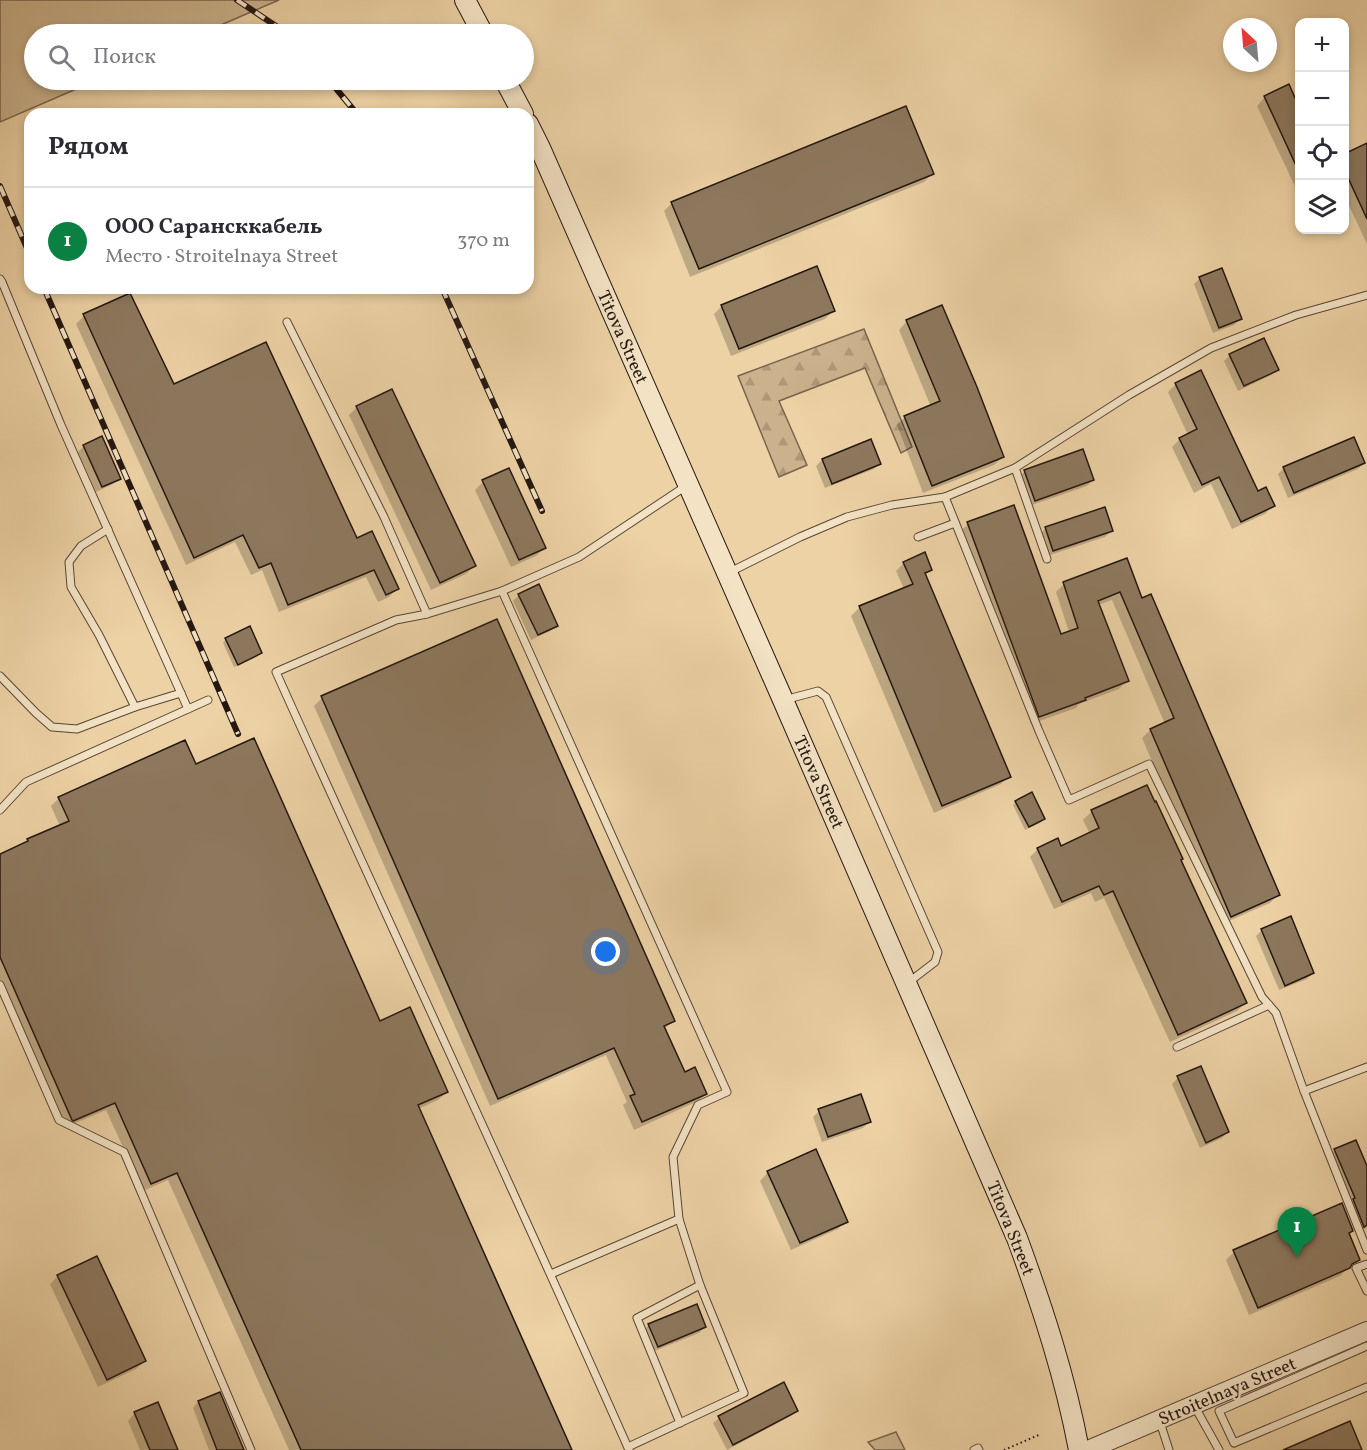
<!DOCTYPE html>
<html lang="ru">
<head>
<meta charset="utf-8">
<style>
  body { margin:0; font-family:Vollkorn,serif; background:#f2f2f3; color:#2b2b33 }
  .controls { position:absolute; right:18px; top:18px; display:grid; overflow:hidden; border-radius:12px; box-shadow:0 3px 9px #0003 }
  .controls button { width:54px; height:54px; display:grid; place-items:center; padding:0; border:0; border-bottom:2px solid #e1e1e2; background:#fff; color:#2b2b33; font:30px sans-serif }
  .compass { position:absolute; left:1223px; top:18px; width:54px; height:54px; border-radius:50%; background:#fff; box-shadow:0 3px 9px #0003; rotate:334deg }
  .you { position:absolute; left:606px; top:952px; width:21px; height:21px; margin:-15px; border:4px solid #fff; border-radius:50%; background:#1a73e8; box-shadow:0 0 0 9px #1a73e833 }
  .badge { display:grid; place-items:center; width:39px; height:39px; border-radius:50%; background:#0b8043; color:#fff; font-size:20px; font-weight:700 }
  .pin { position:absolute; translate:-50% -50px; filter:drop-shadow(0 2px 3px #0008) }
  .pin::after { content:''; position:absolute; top:32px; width:21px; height:18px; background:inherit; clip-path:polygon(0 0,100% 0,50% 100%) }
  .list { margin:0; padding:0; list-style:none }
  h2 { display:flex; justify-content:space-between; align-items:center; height:78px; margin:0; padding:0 24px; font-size:26px }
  h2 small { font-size:20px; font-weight:400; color:#7c7c81 }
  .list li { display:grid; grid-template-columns:39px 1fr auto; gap:18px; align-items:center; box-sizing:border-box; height:108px; padding:0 24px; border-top:2px solid #e1e1e2 }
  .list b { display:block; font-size:22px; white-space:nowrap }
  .list p { margin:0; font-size:20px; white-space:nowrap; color:#7c7c81 }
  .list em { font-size:20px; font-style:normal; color:#7c7c81 }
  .icon { flex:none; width:33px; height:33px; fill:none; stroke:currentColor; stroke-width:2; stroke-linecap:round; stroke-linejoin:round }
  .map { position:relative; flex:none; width:1367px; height:1450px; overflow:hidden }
  .search { position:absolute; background:#fff; box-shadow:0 3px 9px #0003; left:24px; top:24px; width:510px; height:66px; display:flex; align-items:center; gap:15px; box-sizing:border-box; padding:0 21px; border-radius:33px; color:#7c7c81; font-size:22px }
  .panel { position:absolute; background:#fff; box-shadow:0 3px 9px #0003; left:24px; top:108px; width:510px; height:186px; border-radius:18px }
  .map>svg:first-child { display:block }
  .green { fill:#cbb28c; stroke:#78644e; stroke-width:1.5 }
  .forest { fill:url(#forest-firs); stroke:#78644e; stroke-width:1.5 }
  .shadow { fill:#0003; fill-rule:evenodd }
  .building { fill:#8d785e; stroke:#241711; stroke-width:1.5 }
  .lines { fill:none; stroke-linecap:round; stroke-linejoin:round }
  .service-casing { stroke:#564636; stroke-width:9 }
  .tertiary-casing { stroke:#564636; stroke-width:20 }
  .secondary-casing { stroke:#241711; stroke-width:22 }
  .path { stroke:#241711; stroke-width:2; stroke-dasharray:1.5 3; stroke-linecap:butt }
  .service { stroke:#f3e2c4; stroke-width:7 }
  .tertiary { stroke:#f3e2c4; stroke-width:18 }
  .secondary { stroke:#f3e2c4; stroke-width:20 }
  .rail-casing { stroke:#241711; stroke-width:6 }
  .rail { stroke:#f3e2c4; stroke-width:4; stroke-dasharray:11; stroke-linecap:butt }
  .labels { text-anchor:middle; stroke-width:4.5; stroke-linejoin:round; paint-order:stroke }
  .street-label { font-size:18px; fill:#241711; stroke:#f3e2c4 }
</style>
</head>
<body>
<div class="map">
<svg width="1367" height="1450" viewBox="0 0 1367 1450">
  <defs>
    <pattern id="forest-firs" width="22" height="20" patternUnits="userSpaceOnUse" patternTransform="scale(1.5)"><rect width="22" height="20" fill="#cbb28c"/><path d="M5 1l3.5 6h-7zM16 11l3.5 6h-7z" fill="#ae9878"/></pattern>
  </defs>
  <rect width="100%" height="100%" fill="#edd2a5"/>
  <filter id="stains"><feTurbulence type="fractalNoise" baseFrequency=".00333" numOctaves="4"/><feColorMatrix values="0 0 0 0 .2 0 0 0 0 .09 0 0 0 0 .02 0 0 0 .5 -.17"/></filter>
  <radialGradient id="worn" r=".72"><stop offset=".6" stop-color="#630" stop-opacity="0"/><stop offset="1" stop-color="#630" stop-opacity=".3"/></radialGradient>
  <g class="green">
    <polygon points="0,0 279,0 200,34 34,34 34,80 97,80 0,122"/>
    <polygon points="896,1432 905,1450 875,1450 868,1442"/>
  </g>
  <polygon class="forest" points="864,329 912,447 901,453 865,368 779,401 807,465 779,477 738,376"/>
  <g class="shadow">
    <polygon points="1288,86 1300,111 1300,197 1257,106 1265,97"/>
    <polygon points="1367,145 1367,244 1344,195 1344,155"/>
    <polygon points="932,174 924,182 690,277 664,211 672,203"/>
    <polygon points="1200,278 1240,319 1234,325 1213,333 1194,284"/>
    <polygon points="722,306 833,311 825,319 731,356 714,314"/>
    <polygon points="84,316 356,540 397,589 389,597 378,602 366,577 279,612 262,570 251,575 235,542 186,565 76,324"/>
    <polygon points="907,321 1003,457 994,465 923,493 897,425 905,417 931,407 899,330"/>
    <polygon points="1230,355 1277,369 1271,375 1238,391 1224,361"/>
    <polygon points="1176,384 1258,493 1273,505 1265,514 1232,529 1211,484 1194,493 1172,447 1180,439 1188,435 1168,392"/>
    <polygon points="357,407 474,566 466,574 431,590 349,415"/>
    <polygon points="84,446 119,478 113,484 96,492 78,452"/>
    <polygon points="822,460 880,463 874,469 825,488 816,466"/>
    <polygon points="1364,463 1358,469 1288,498 1278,474 1284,468"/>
    <polygon points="1025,471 1093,480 1087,486 1029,506 1019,477"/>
    <polygon points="483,482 545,548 536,556 511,567 475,490"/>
    <polygon points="968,524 1060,635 1069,632 1056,592 1064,584 1126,560 1141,600 1278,895 1270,903 1222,924 1142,738 1150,730 1165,724 1112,600 1098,605 1127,680 1119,689 1079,704 1076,708 1031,724 960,532"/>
    <polygon points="1046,528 1111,531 1105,537 1047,556 1040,534"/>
    <polygon points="904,563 931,569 925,575 1009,776 1001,784 934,813 851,616 859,608 904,589 896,571"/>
    <polygon points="519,595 556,625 550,631 531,640 513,601"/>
    <polygon points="226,639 261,653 257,657 234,667 223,643"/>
    <polygon points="322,698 673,1021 664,1029 684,1074 706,1093 698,1101 634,1130 623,1105 627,1102 606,1055 490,1106 314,706"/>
    <path d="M195,766L379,1022L447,1092L438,1100L418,1109L571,1450H289L168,1180L143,1191L106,1110L64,1128L0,983V856L23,845L28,840L60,826L51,806L59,798ZM58,799H61L73,827L71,828Z"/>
    <polygon points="1146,787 1245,1003 1237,1011 1170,1042 1104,898 1095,902 1091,893 1054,909 1030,857 1038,849 1060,848 1090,834 1083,820 1091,812"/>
    <polygon points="1016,802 1044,819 1040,823 1025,830 1013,805"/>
    <polygon points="1262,930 1313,973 1307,979 1279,990 1256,936"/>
    <polygon points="1178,1078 1228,1132 1222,1138 1200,1148 1172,1084"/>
    <polygon points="819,1111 869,1122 863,1128 822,1142 813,1117"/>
    <polygon points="1335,1150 1367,1170 1367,1228 1358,1231 1329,1156"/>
    <polygon points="768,1172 846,1221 838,1229 791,1250 760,1181"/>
    <polygon points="1352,1231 1348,1235 1359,1260 1350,1268 1346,1270 1340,1276 1249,1315 1226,1260 1234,1252"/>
    <polygon points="58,1276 145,1361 136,1369 98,1387 50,1284"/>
    <polygon points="649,1325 705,1327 699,1333 652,1352 643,1331"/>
    <polygon points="198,1402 242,1450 209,1450 193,1408"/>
    <polygon points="797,1410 791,1416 727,1450 713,1423 719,1418"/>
    <polygon points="135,1413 176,1450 140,1450 128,1421"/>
  </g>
  <g class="building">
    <polygon points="1289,84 1299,107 1299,172 1264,96"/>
    <polygon points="906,106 934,174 699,269 671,202"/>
    <polygon points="1367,143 1367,219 1344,169 1344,154"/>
    <polygon points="817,266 835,311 739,349 721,305"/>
    <polygon points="1222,268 1242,319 1219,328 1199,277"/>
    <polygon points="130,293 174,384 266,342 357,538 372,531 399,589 386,595 374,570 288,605 271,563 259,568 243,535 194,558 83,314"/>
    <polygon points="942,305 977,387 1004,457 932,486 904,416 940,401 906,320"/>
    <polygon points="1264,338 1279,370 1244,386 1229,354"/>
    <polygon points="1201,370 1258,491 1266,487 1275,506 1241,522 1219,477 1202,485 1179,438 1197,429 1175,383"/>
    <polygon points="392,389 476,566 440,583 356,406"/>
    <polygon points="102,436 121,479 102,487 83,445"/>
    <polygon points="1354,437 1365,463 1294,493 1283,467"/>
    <polygon points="871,439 881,464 832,484 822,459"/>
    <polygon points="1083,449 1094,480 1035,501 1024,470"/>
    <polygon points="509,468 546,548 519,560 482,480"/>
    <polygon points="1014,505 1061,634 1078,628 1063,582 1127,558 1142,598 1151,594 1280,895 1231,917 1150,729 1174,718 1120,592 1098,601 1129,681 1085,698 1086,700 1039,717 967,522"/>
    <polygon points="1105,507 1113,531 1053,551 1045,527"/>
    <polygon points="925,552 932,570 925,573 1011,777 942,806 859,606 913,584 903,562"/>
    <polygon points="539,584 558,626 538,635 518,594"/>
    <polygon points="497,619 675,1021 664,1026 685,1072 695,1067 707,1094 642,1122 630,1096 635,1094 614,1048 498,1099 321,696"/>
    <polygon points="250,626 262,653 238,665 225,638"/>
    <polygon points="254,738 380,1021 410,1007 448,1092 418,1105 572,1450 301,1450 177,1173 151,1184 115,1103 73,1121 72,1120 0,957 0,854 28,841 27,839 69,821 58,797 185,740 196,764"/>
    <polygon points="1147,785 1155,802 1156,801 1183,859 1181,860 1247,1003 1178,1035 1113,891 1104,895 1099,886 1062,902 1037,848 1058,838 1061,846 1099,828 1091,810"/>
    <polygon points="1032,792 1045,819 1029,827 1015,801"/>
    <polygon points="1291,916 1314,973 1285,986 1261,929"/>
    <polygon points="1201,1066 1229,1132 1206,1143 1177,1076"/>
    <polygon points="861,1094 871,1122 828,1137 818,1109"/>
    <polygon points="1356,1140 1367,1166 1367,1225 1364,1227 1353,1199 1355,1198 1334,1149"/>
    <polygon points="816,1149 848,1222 800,1243 767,1171"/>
    <polygon points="1342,1203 1353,1231 1349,1233 1360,1260 1352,1264 1350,1268 1258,1308 1233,1250"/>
    <polygon points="97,1256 146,1361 107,1380 57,1275"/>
    <polygon points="697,1304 706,1327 658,1347 648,1324"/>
    <polygon points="784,1382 798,1411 733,1445 718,1416"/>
    <polygon points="220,1392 244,1450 217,1450 198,1401"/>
    <polygon points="158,1402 178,1450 150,1450 134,1412"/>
    <polygon points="1350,1421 1362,1450 1283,1450"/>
  </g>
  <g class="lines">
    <g class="service-casing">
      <g id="service">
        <polyline points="0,279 2,282 61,425 188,709"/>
        <polyline points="287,322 384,517 427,614"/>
        <polyline points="1015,468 1047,559"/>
        <polyline points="108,529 81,546 69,562 71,587 99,635 135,707 181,693"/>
        <polyline points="918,537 955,523"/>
        <polyline points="728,573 800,537 847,517 892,505 945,497"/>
        <polyline points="502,591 579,557 686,486"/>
        <polyline points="0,676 36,713 52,727 77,729 135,707"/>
        <polyline points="784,700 818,691 826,697 938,952 935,962 909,982"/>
        <polyline points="0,810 26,782 208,700"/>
        <polyline points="0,985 59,1120 124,1152 251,1450"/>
        <polyline points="1177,1047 1269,1005"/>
        <polyline points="1367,1067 1304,1091 1367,1250"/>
        <polyline points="1304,1091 1276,1013 1262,997 1149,764 1069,800 1039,731 945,497 1015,468 1129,395 1211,348 1296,315 1367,295"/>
        <polyline points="1367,1264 1356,1268 1367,1291"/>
        <path d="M551,1274L679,1219L673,1157L698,1105L727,1092L502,591L427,614L396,620L276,672C393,932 514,1190 629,1450"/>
        <polyline points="1367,1346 1219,1411 1234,1443 1367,1387"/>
        <polyline points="1195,1407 1219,1450"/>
        <polyline points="1160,1422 1169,1450"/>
        <polyline points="680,1423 637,1318 700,1285"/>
        <polyline points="628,1447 744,1393 700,1285 679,1219"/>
        <polyline points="974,1450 978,1448 979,1450"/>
      </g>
    </g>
    <g class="tertiary-casing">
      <polyline id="tertiary" points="1088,1450 1367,1331"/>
    </g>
    <g class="secondary-casing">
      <g id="secondary">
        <polyline points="465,0 483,34"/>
        <polyline points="505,80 523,114"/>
        <path d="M528,124L540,148L783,700L1017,1238C1043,1309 1065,1376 1079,1450"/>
      </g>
    </g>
    <polyline class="path" points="1004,1450 1041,1434"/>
    <use href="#service" class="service"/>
    <use href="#tertiary" class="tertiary"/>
    <use href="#secondary" class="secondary"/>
    <g class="rail-casing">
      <g id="rail">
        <polyline points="237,0 288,34"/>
        <polyline points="329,80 357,114"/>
        <polyline points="0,186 30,255"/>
        <polyline points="44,288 238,734"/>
        <polyline points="442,288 542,511"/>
      </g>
    </g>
    <use href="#rail" class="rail"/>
  </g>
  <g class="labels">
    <g class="street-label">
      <text transform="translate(623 337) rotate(66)" y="6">Titova Street</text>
      <text transform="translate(819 782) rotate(66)" y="6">Titova Street</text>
      <text transform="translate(1011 1228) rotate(68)" y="6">Titova Street</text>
      <text transform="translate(1227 1391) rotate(-23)" y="6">Stroitelnaya Street</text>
    </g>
  </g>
  <rect width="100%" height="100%" filter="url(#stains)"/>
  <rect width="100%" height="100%" fill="url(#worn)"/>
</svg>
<div class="controls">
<button>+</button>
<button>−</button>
<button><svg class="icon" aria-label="locate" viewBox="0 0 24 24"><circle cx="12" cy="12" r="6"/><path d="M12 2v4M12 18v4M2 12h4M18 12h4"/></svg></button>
<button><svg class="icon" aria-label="layers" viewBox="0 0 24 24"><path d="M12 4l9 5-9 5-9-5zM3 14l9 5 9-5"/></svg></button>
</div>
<svg class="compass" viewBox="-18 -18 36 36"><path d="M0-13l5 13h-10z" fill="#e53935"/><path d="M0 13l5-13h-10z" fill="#7c7c81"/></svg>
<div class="you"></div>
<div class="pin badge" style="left:1297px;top:1257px">1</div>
<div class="search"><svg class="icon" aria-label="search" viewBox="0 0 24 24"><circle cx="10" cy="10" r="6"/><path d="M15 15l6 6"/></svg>Поиск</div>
<section class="panel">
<h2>Рядом<small></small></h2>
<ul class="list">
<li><span class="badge">1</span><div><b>ООО Сарансккабель</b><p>Место · Stroitelnaya Street</p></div><em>370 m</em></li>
</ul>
</section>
</div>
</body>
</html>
